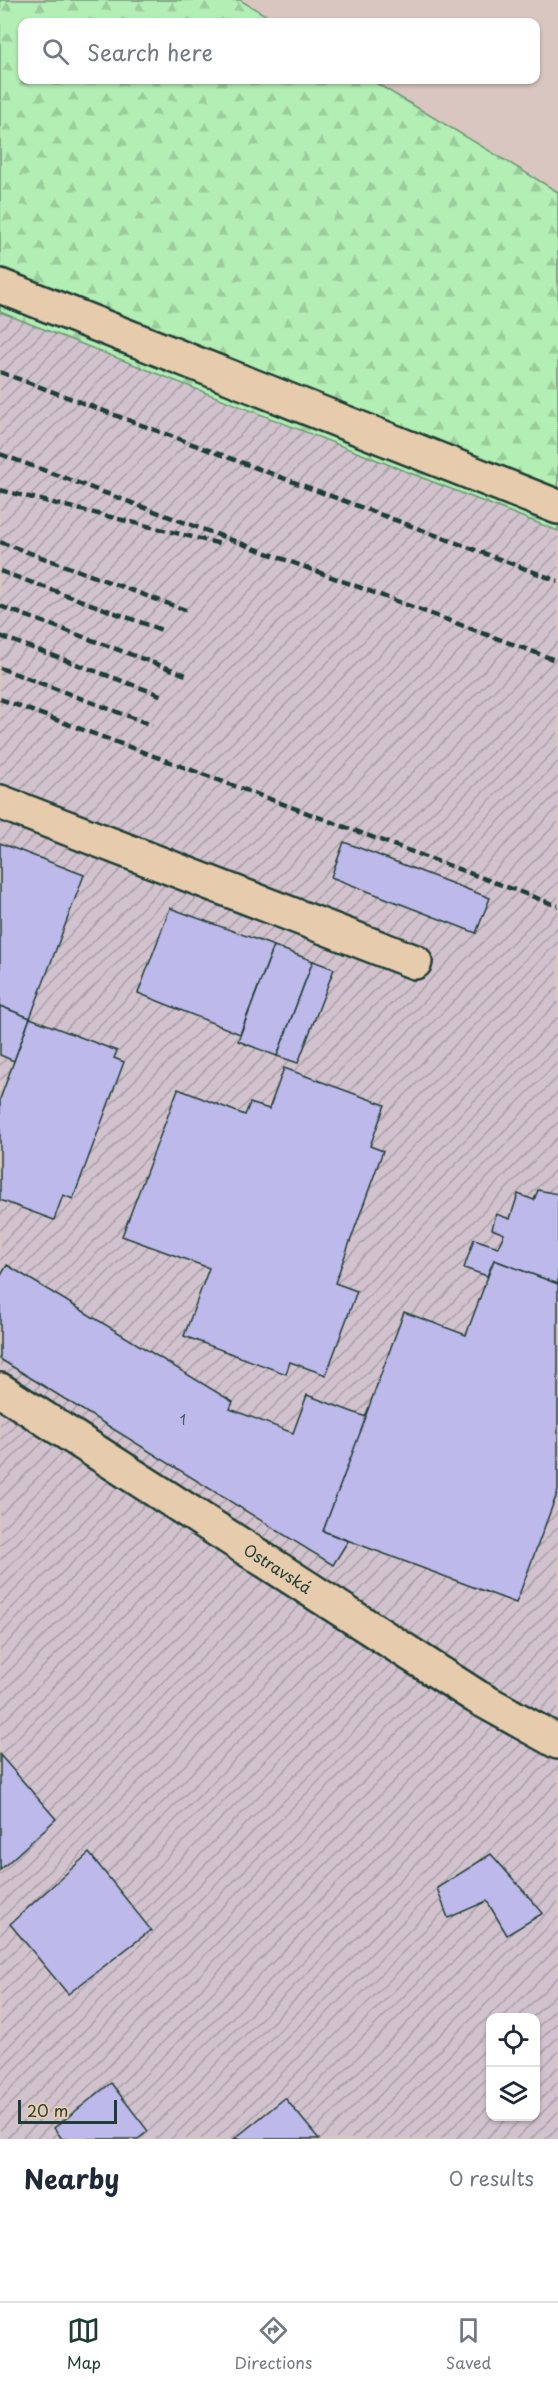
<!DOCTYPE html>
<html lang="en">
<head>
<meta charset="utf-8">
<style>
  body { margin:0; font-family:"Playpen Sans",sans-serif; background:#f2f2f3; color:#1f2937 }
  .controls { position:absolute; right:18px; bottom:18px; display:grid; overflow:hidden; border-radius:12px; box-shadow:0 2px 4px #0004 }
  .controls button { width:54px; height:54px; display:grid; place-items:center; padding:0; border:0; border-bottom:2px solid #e0e1e3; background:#fff; color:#1f2937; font:30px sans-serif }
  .scale { position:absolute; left:18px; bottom:15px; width:99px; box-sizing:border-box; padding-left:6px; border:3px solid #1f3d34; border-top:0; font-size:16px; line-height:21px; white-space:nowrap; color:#1f3d34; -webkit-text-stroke:4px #e6cbad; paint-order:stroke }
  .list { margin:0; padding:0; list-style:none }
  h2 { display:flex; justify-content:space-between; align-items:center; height:78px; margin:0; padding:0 24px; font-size:26px }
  h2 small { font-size:20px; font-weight:400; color:#747a83 }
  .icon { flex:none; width:33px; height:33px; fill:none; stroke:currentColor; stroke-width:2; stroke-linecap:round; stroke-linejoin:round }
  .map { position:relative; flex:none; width:558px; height:2139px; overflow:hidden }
  .search { position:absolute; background:#fff; box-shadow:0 2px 4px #0004; left:18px; right:18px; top:18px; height:66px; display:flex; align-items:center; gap:15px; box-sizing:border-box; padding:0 21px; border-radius:12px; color:#747a83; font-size:22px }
  .sheet { height:162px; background:#fff }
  nav { display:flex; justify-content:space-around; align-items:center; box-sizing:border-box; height:84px; border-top:2px solid #e0e1e3; background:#fff; font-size:16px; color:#747a83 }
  nav a { display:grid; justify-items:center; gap:3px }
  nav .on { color:#1f3d34 }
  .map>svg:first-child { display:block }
  .industrial { fill:url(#industrial-furrows); fill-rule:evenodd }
  .forest { fill:url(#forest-firs); stroke:#699674; stroke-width:1.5 }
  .building { fill:#bdb9eb; stroke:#1f3d34; stroke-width:1.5 }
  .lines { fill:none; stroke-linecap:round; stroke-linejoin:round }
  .minor-casing { stroke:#1f3d34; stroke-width:38 }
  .minor { stroke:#e6cbad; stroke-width:33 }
  .rail { stroke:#1f3d34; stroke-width:4.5; stroke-dasharray:9 4.5; stroke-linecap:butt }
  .labels { text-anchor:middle; stroke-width:6; stroke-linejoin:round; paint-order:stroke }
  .number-label { font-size:14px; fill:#465c62 }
  .street-label { font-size:16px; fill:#1f3d34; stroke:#e6cbad }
</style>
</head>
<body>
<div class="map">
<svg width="558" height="2139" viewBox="0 0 558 2139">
  <defs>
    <pattern id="industrial-furrows" width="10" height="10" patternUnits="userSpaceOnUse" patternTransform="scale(1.5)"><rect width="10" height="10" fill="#d1c2cd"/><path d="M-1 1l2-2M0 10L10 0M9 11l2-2" fill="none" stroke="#a99fa7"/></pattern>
    <pattern id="forest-firs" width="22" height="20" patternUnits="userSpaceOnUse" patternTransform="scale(1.5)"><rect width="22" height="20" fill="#b3eeb4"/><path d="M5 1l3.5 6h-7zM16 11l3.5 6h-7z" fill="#9acd9b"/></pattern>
  </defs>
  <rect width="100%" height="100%" fill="#dac6c0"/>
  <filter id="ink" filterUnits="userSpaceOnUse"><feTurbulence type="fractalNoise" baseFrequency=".0167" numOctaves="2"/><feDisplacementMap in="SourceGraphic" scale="12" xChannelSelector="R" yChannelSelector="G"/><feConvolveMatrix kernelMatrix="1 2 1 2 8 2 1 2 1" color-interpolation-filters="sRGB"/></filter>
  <g filter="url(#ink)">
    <path class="industrial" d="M0,312L558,531V2139H0ZM490,2018H536V2116H490Z"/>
    <polygon class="forest" points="0,0 240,0 277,22 22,22 22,80 371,80 558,192 558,531 0,312"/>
    <g class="building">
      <polygon points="344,842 490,898 476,933 331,877"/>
      <polygon points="0,843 84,875 30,1018 0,1006"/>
      <polygon points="170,908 274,946 240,1034 138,993"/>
      <polygon points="274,946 313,961 277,1056 238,1041"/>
      <polygon points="313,961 334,969 298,1063 277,1056"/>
      <polygon points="0,1006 30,1018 14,1061 0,1055"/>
      <polygon points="30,1018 117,1051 114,1058 124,1062 73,1199 63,1195 54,1220 0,1200 0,1099"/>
      <polygon points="284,1068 385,1105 370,1146 383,1151 335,1283 357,1291 326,1375 290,1362 286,1374 184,1336 209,1268 122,1236 178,1089 245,1115 250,1103 269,1109"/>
      <polygon points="538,1190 558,1194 558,1284 494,1260 487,1276 464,1268 474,1239 498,1247 504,1234 492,1229 496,1214 510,1219 518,1194 534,1200"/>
      <polygon points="494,1260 558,1284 558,1491 516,1603 323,1531 404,1312 466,1335"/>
      <polygon points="7,1265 233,1402 230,1409 293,1433 307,1395 366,1417 323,1531 348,1541 333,1565 0,1359 0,1277"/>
      <polygon points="0,1755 56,1819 0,1870"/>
      <polygon points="89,1853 151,1930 68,1994 10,1924"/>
      <polygon points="491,1854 543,1913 507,1935 487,1901 448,1918 437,1888"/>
      <polygon points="111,2083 148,2131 138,2139 62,2139 54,2128"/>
      <polygon points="285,2098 319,2139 234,2139"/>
    </g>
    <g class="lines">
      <g class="minor-casing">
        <g id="minor">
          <polyline points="0,286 558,507"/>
          <polyline points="0,802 415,962"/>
          <path id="s1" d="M0,1390L477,1697L558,1742"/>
        </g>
      </g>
      <use href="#minor" class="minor"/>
      <g class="rail">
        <polyline points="0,372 558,581"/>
        <polyline points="0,454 558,661"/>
        <polyline points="0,490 221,544"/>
        <polyline points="0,542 188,611"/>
        <polyline points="0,571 162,630"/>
        <polyline points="0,606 189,676"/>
        <polyline points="0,636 163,696"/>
        <polyline points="0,668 152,725"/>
        <polyline points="0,699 558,906"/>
      </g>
    </g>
  </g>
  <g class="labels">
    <g class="number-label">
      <text x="183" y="1425">1</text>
    </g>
    <g class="street-label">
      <text dy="6" stroke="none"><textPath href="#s1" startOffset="330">Ostravská</textPath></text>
    </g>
  </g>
</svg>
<div class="controls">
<button><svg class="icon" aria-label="locate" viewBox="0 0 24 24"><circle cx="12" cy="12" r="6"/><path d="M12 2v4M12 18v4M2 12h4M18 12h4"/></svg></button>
<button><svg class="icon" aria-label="layers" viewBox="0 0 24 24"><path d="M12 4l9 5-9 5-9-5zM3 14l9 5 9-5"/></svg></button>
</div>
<div class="scale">20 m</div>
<div class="search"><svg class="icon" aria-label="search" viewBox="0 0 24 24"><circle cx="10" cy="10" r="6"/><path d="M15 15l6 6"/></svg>Search here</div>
</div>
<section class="sheet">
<h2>Nearby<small>0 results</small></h2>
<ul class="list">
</ul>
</section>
<nav>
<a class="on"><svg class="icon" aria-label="map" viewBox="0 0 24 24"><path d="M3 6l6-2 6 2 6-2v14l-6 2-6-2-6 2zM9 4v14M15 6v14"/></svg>Map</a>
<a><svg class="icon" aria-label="directions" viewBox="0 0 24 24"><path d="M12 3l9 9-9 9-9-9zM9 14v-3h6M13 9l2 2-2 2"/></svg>Directions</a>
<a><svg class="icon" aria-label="saved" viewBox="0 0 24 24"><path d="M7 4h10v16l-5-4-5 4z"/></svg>Saved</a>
</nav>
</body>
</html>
